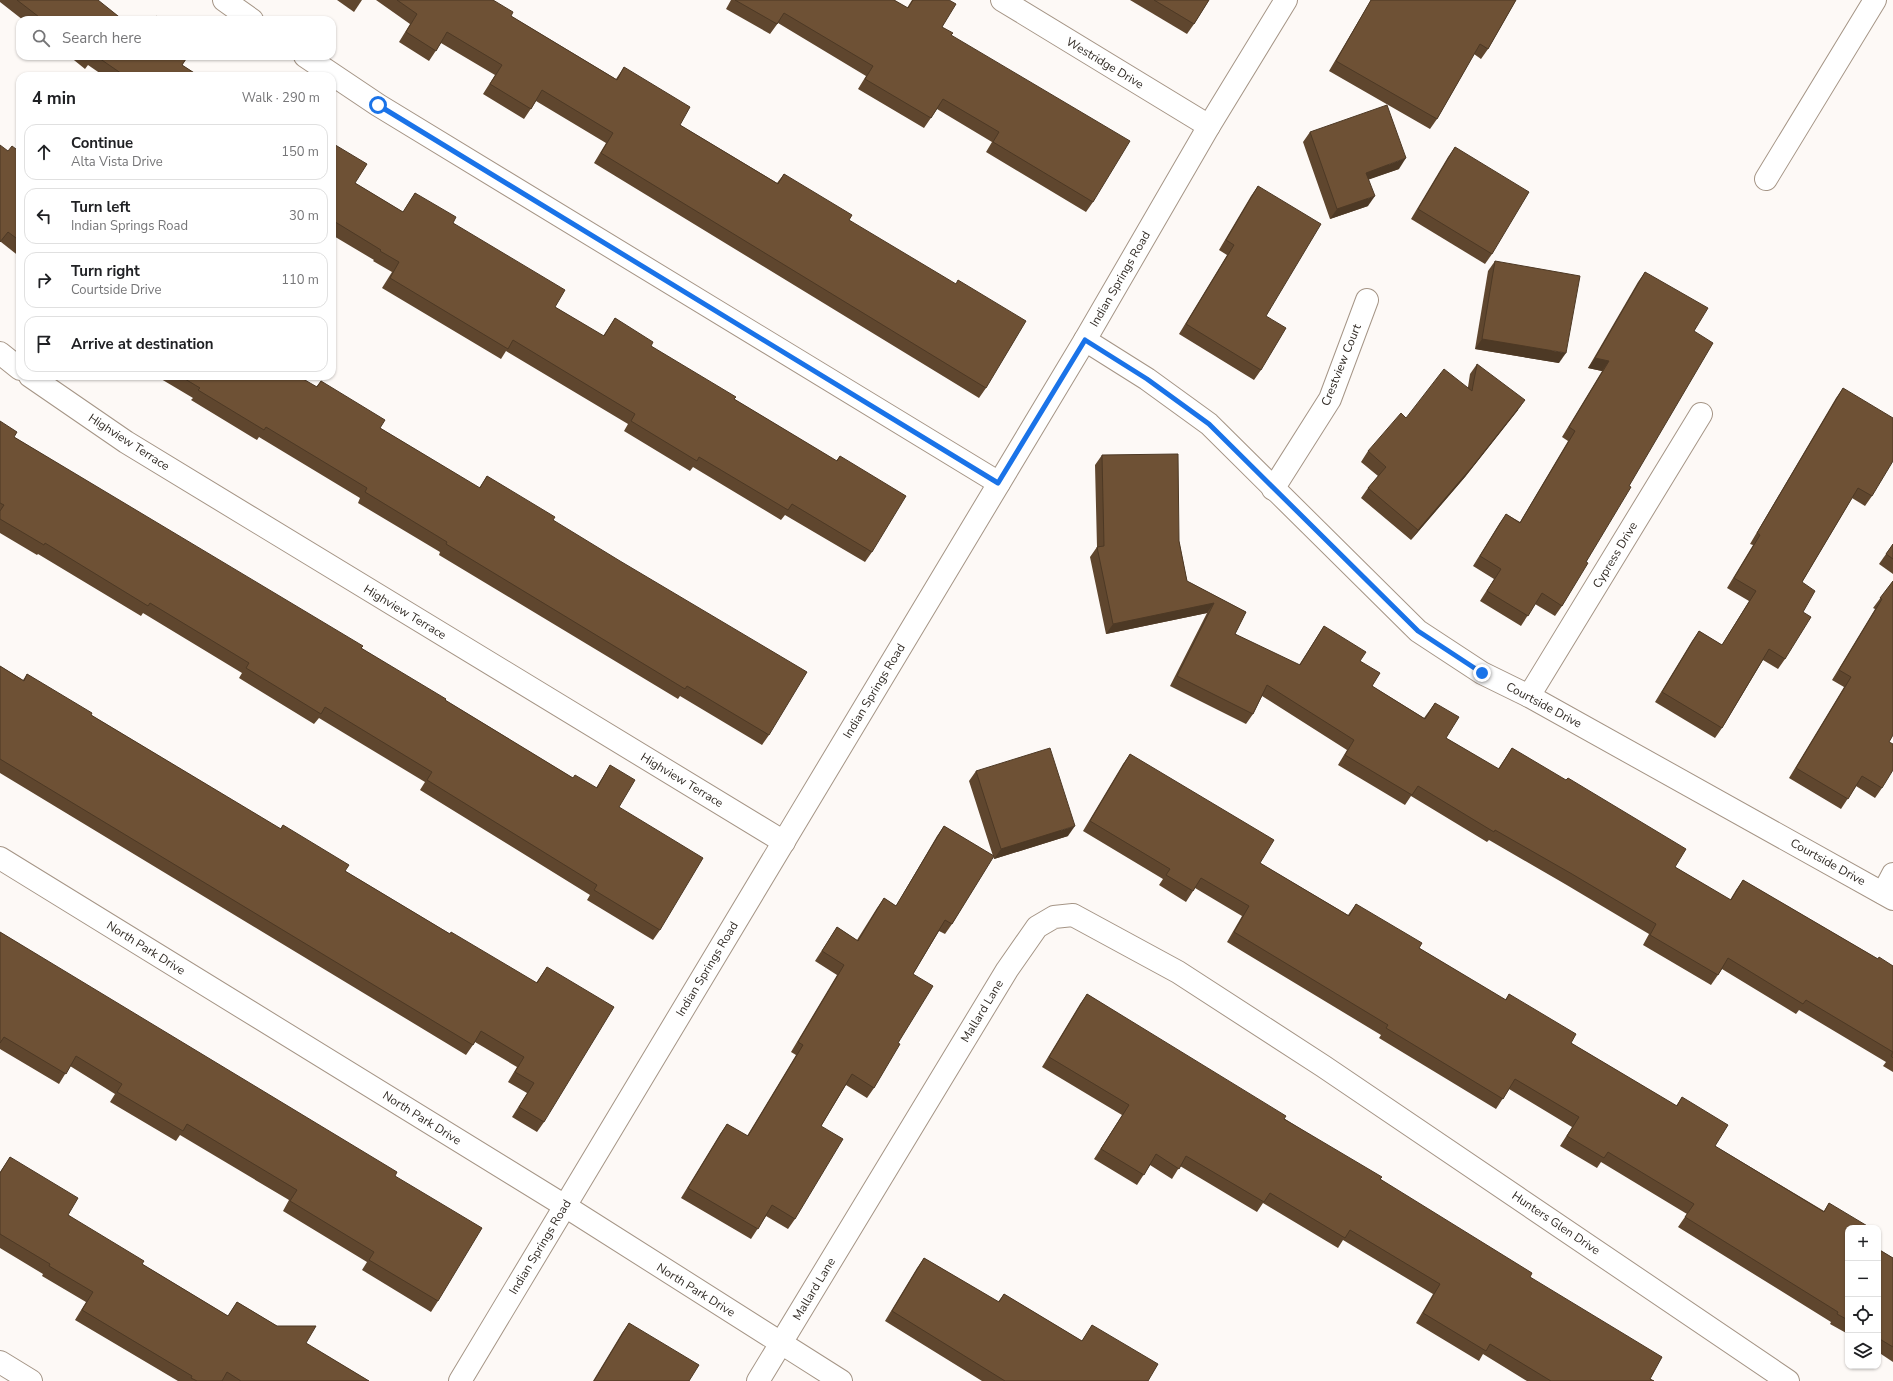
<!DOCTYPE html>
<html lang="en">
<head>
<meta charset="utf-8">
<style>
  body { margin:0; font-family:"Nunito Sans",sans-serif; background:#f2f2f2; color:#202124 }
  .controls { position:absolute; right:12px; bottom:12px; display:grid; overflow:hidden; border-radius:8px; box-shadow:0 1px 3px #0004 }
  .controls button { width:36px; height:36px; display:grid; place-items:center; padding:0; border:0; border-bottom:1px solid #e0e0e0; background:#fff; color:#202124; font:20px sans-serif }
  .stop { position:absolute; width:12px; height:12px; margin:-9px; border:3px solid #1a73e8; border-radius:50%; background:#fff }
  .stop.end { background:#1a73e8; border-color:#fff; box-shadow:0 1px 4px #0008 }
  .list { margin:0; padding:0; list-style:none }
  h2 { display:flex; justify-content:space-between; align-items:center; height:52px; margin:0; padding:0 16px; font-size:17px }
  h2 small { font-size:13px; font-weight:400; color:#757577 }
  .list li { display:grid; grid-template-columns:26px 1fr auto; gap:12px; align-items:center; box-sizing:border-box; height:56px; margin:0 8px 8px; padding:0 8px; border:1px solid #e0e0e0; border-radius:12px }
  .list b { display:block; font-size:15px; white-space:nowrap }
  .list p { margin:0; font-size:13px; white-space:nowrap; color:#757577 }
  .list em { font-size:13px; font-style:normal; color:#757577 }
  .icon { flex:none; width:22px; height:22px; fill:none; stroke:currentColor; stroke-width:2; stroke-linecap:round; stroke-linejoin:round }
  .map { position:relative; flex:none; width:1893px; height:1381px; overflow:hidden }
  .search { position:absolute; background:#fff; box-shadow:0 1px 3px #0004; left:16px; top:16px; width:320px; height:44px; display:flex; align-items:center; gap:10px; box-sizing:border-box; padding:0 14px; border-radius:12px; color:#757577; font-size:15px }
  .panel { position:absolute; background:#fff; box-shadow:0 1px 3px #0004; left:16px; top:72px; width:320px; height:308px; border-radius:12px }
  .map>svg:first-child { display:block }
  .lines { fill:none; stroke-linecap:round; stroke-linejoin:round }
  .minor-casing { stroke:#a59586; stroke-width:24 }
  .minor { stroke:#fff; stroke-width:22 }
  .wall { fill:#5f462e }
  .shaded-wall { fill:#4d3925 }
  .building { fill:#6e5135; stroke:#4d3925 }
  .route { stroke:#1a73e8; stroke-width:5 }
  .labels { text-anchor:middle; stroke-width:4; stroke-linejoin:round; paint-order:stroke }
  .street-label { font-size:12px; fill:#312b25; stroke:#fff }
</style>
</head>
<body>
<div class="map">
<svg width="1893" height="1381" viewBox="0 0 1893 1381">
  <rect width="100%" height="100%" fill="#fdf9f6"/>
  <g class="lines">
    <g class="minor-casing">
      <g id="minor">
        <polyline points="224,0 252,20"/>
        <polyline points="1002,0 1209,126"/>
        <polyline points="305,56 378,105 999,483"/>
        <polyline points="1766,179 1875,0"/>
        <polyline points="1085,340 1147,379 1209,424 1418,631 1482,673 1529,696 1893,899"/>
        <polyline points="0,353 20,369"/>
        <polyline points="30,376 126,442 784,842"/>
        <polyline points="1273,489 1330,399 1367,300"/>
        <polyline points="1529,696 1701,414"/>
        <polyline points="0,858 565,1206 841,1381"/>
        <polyline points="1883,893 1893,874"/>
        <polyline points="0,1362 31,1381"/>
        <polyline points="460,1381 1085,340 1209,126 1286,0"/>
        <polyline points="758,1381 1007,970 1037,927 1054,917 1073,915 1178,972 1323,1066 1788,1381"/>
      </g>
    </g>
    <use href="#minor" class="minor"/>
  </g>
  <g class="wall">
    <polygon points="0,0 99,0 98,1 123,20 23,20 0,2"/>
    <polygon points="337,0 362,0 354,12"/>
    <polygon points="376,0 493,0 511,16 616,79 624,67 680,125 777,183 784,174 849,220 986,388 979,398 594,163 606,143 536,101 524,119 483,94 495,75 441,43 429,61 399,42 410,24"/>
    <polygon points="731,0 894,0 907,8 912,0 949,0 942,27 951,35 1093,202 1086,212 986,152 992,142 937,109 924,128 858,89 866,76 778,23 770,34 726,9"/>
    <polygon points="1130,0 1209,0 1194,24 1187,34"/>
    <polygon points="1371,0 1516,0 1488,49 1481,59 1474,54 1437,119 1430,129 1329,71"/>
    <polygon points="69,56 188,56 182,65 199,76 104,76 88,65 85,69"/>
    <polygon points="1310,132 1399,169 1369,179 1368,206 1330,219 1303,142"/>
    <polygon points="332,143 355,183 403,212 415,193 453,223 555,307 603,336 615,318 651,346 734,399 836,461 840,456 872,552 865,562 785,515 781,520 693,467 690,471 624,431 628,424 506,351 501,359 382,288 392,272 373,261 374,260 332,235"/>
    <polygon points="1455,147 1492,254 1485,264 1411,219 1448,157"/>
    <polygon points="8,151 20,152 20,257 1,242"/>
    <polygon points="1258,186 1261,370 1254,380 1179,334 1227,255 1219,250 1251,196"/>
    <polygon points="1495,261 1559,363 1475,349 1488,271"/>
    <polygon points="1645,272 1694,331 1629,486 1586,562 1562,606 1555,616 1535,604 1521,626 1480,601 1494,579 1473,566 1499,524 1506,514 1520,522 1568,441 1562,437 1602,371 1588,368 1638,282"/>
    <polygon points="1477,364 1518,410 1465,477 1411,540 1361,498 1368,488 1378,476 1361,462 1368,451 1406,418 1468,387 1470,374"/>
    <polygon points="156,376 298,376 316,387 321,381 380,428 479,488 487,476 553,520 769,735 762,745 680,696 678,699 439,555 440,552 358,503 360,498 259,437 257,440 191,400 193,398"/>
    <polygon points="1843,388 1872,496 1865,506 1852,498 1802,582 1803,612 1785,659 1778,669 1763,660 1722,728 1715,738 1655,702 1692,641 1699,631 1722,645 1749,601 1727,588 1753,545 1750,544 1836,398"/>
    <polygon points="0,421 14,437 361,648 445,700 573,778 596,788 610,765 619,807 660,930 653,940 587,900 590,895 420,790 425,782 319,718 314,724 239,678 242,673 143,613 141,616 38,554 37,555 0,533"/>
    <polygon points="1102,455 1179,541 1187,581 1246,612 1235,634 1299,665 1324,626 1360,661 1372,686 1424,718 1435,703 1446,738 1498,769 1512,748 1675,867 1730,900 1736,890 1743,880 1878,959 1893,966 1893,1072 1883,1066 1886,1062 1799,1010 1796,1014 1722,969 1711,985 1643,945 1649,934 1565,884 1489,840 1487,842 1411,796 1405,805 1338,765 1347,750 1262,696 1253,714 1246,724 1170,686 1207,613 1106,634 1090,557 1097,547 1095,465"/>
    <polygon points="1893,544 1893,574 1879,564"/>
    <polygon points="1893,581 1889,742 1882,788 1875,798 1856,786 1841,809 1789,778 1844,687 1832,680 1875,609 1873,608"/>
    <polygon points="0,666 23,680 27,674 91,715 280,829 283,825 345,871 450,934 536,983 547,967 544,1122 537,1132 512,1117 527,1093 508,1082 517,1067 475,1042 466,1055 0,773"/>
    <polygon points="1130,754 1260,863 1348,915 1356,904 1419,948 1505,1000 1509,994 1571,1043 1676,1106 1682,1097 1715,1146 1824,1211 1829,1203 1848,1228 1848,1334 1830,1324 1831,1322 1678,1227 1687,1214 1601,1162 1597,1168 1560,1146 1572,1127 1509,1089 1496,1109 1379,1038 1381,1035 1227,942 1242,916 1195,888 1186,902 1159,885 1163,879 1083,831 1123,764"/>
    <polygon points="976,771 1068,836 994,859 993,856 952,924 945,934 939,931 913,974 898,1043 874,1088 867,1098 846,1085 821,1126 795,1219 788,1229 766,1216 751,1239 681,1198 720,1134 727,1124 747,1136 796,1055 791,1052 837,975 815,961 837,927 857,940 877,908 884,898 896,906 937,836 944,826 993,856 969,781"/>
    <polygon points="0,932 395,1176 438,1301 431,1312 362,1270 367,1262 283,1211 289,1200 180,1135 176,1141 110,1102 115,1094 70,1066 59,1084 0,1049"/>
    <polygon points="1087,994 1380,1179 1530,1277 1650,1379 1654,1381 1527,1381 1483,1354 1479,1361 1416,1323 1433,1294 1343,1240 1338,1248 1263,1203 1257,1212 1180,1166 1172,1179 1150,1165 1137,1185 1094,1159 1122,1115 1042,1067 1080,1004"/>
    <polygon points="10,1157 68,1215 142,1264 228,1316 237,1302 369,1381 178,1381 75,1320 86,1302 42,1276 43,1274 0,1248 0,1172"/>
    <polygon points="1878,1249 1893,1258 1893,1362 1878,1352"/>
    <polygon points="924,1258 998,1302 1004,1294 1082,1341 1092,1325 1148,1381 982,1381 885,1321 917,1268"/>
    <polygon points="629,1323 689,1381 593,1381 622,1333"/>
  </g>
  <g class="shaded-wall">
    <polygon points="1406,158 1399,169 1359,183 1366,173"/>
    <polygon points="1375,196 1368,206 1330,219 1337,209"/>
    <polygon points="1482,339 1566,353 1559,363 1475,349"/>
    <polygon points="1595,358 1609,361 1602,371 1588,368"/>
    <polygon points="1525,400 1518,410 1465,477 1411,540 1418,530"/>
    <polygon points="1214,603 1207,613 1106,634 1113,624"/>
    <polygon points="1075,826 1068,836 994,859 1001,849"/>
  </g>
  <g class="building">
    <polygon points="17,0 98,0 123,20 43,20"/>
    <polygon points="397,0 493,0 513,12 511,16 617,80 624,67 690,107 680,125 778,184 784,174 852,215 849,220 956,284 958,280 1026,321 986,388 601,153 613,133 542,90 531,109 490,84 502,65 447,32 436,51 406,32 417,14"/>
    <polygon points="735,0 894,0 908,8 913,0 949,0 956,4 942,27 953,33 951,35 1130,141 1093,202 993,142 999,132 943,99 931,118 865,79 873,66 784,13 777,24"/>
    <polygon points="1154,0 1209,0 1194,24"/>
    <polygon points="1371,0 1516,0 1488,49 1480,44 1437,119 1336,61"/>
    <polygon points="156,16 161,20 154,20"/>
    <polygon points="89,56 94,56 92,59"/>
    <polygon points="96,56 188,56 182,65 199,76 125,76"/>
    <polygon points="1387,105 1406,158 1366,173 1375,196 1337,209 1310,132"/>
    <polygon points="332,143 367,164 355,183 403,212 415,193 456,217 453,223 565,290 555,307 604,336 615,318 653,342 651,346 736,397 734,399 837,461 840,456 906,496 872,552 792,504 788,510 699,457 697,461 631,421 635,414 513,340 508,349 390,278 399,262 380,251 381,250 332,220"/>
    <polygon points="0,145 8,151 12,146 20,152 20,241 8,232 0,242"/>
    <polygon points="1455,147 1529,192 1492,254 1418,209"/>
    <polygon points="1258,186 1321,224 1266,316 1286,328 1261,370 1186,324 1234,245 1226,240"/>
    <polygon points="1495,261 1580,276 1566,353 1482,339"/>
    <polygon points="1645,272 1708,308 1694,331 1713,343 1629,486 1631,487 1586,562 1588,563 1562,606 1542,593 1528,616 1487,591 1501,569 1480,556 1506,514 1520,523 1575,431 1569,427 1609,361 1595,358"/>
    <polygon points="1477,364 1525,400 1472,467 1418,530 1368,488 1386,467 1368,451 1401,413 1406,418 1444,369 1472,391"/>
    <polygon points="180,376 298,376 317,387 321,381 385,420 380,428 480,488 487,476 555,517 553,520 620,561 807,672 769,735 687,686 685,689 446,544 447,542 365,492 367,488 266,427 264,430 198,390 200,388"/>
    <polygon points="1843,388 1893,418 1893,461 1872,496 1858,488 1802,582 1815,591 1803,612 1811,617 1785,659 1769,649 1722,728 1662,692 1699,631 1722,645 1756,591 1734,578 1760,535 1757,533"/>
    <polygon points="0,421 17,432 14,437 363,646 361,648 446,699 445,700 573,778 575,775 597,788 610,765 635,780 619,807 703,858 660,930 594,890 597,885 427,780 432,772 325,707 321,714 246,668 249,663 150,603 148,606 45,543 44,545 0,519 0,511 4,505 0,503"/>
    <polygon points="1178,454 1179,541 1187,581 1246,612 1235,634 1300,665 1324,626 1366,652 1360,661 1380,673 1372,686 1425,719 1435,703 1459,717 1446,738 1499,769 1512,748 1566,780 1568,778 1686,849 1675,867 1731,900 1743,880 1878,959 1879,957 1893,966 1893,1058 1891,1056 1893,1052 1806,1000 1803,1004 1728,958 1718,975 1650,935 1656,924 1572,874 1495,830 1494,832 1418,786 1412,795 1345,755 1354,740 1267,685 1253,714 1177,676 1214,603 1113,624 1097,547 1104,546 1102,455"/>
    <polygon points="1893,544 1893,559 1886,554"/>
    <polygon points="1893,581 1893,735 1889,742 1893,744 1893,770 1882,788 1862,776 1848,799 1796,768 1851,677 1839,670 1882,599 1880,598"/>
    <polygon points="0,666 24,681 27,674 92,713 91,715 281,829 283,825 349,865 345,871 450,934 451,932 537,983 547,967 614,1007 544,1122 519,1107 534,1083 515,1072 524,1057 481,1031 473,1045 0,759"/>
    <polygon points="1050,748 1075,826 1001,849 976,771"/>
    <polygon points="1130,754 1274,840 1260,863 1349,916 1356,904 1422,943 1419,948 1506,1000 1509,994 1576,1034 1571,1043 1677,1106 1682,1097 1728,1125 1715,1146 1824,1212 1829,1203 1869,1227 1869,1228 1848,1228 1848,1320 1837,1314 1838,1312 1685,1217 1694,1204 1608,1152 1604,1158 1567,1136 1579,1117 1515,1079 1503,1099 1386,1028 1388,1025 1234,932 1249,906 1201,878 1193,891 1166,875 1170,869 1090,821"/>
    <polygon points="944,826 994,856 952,924 945,920 913,974 933,986 898,1043 900,1044 874,1088 852,1074 821,1126 843,1139 795,1219 772,1205 758,1229 688,1188 727,1124 748,1136 803,1045 798,1042 844,965 822,951 837,927 858,941 884,898 896,906"/>
    <polygon points="0,932 397,1172 395,1176 482,1228 438,1301 369,1260 374,1252 290,1201 297,1190 187,1124 183,1131 117,1092 122,1084 76,1056 66,1074 4,1037 0,1043"/>
    <polygon points="1087,994 1286,1116 1284,1119 1382,1177 1380,1179 1532,1273 1530,1277 1662,1357 1650,1379 1654,1381 1551,1381 1490,1344 1486,1351 1423,1313 1440,1284 1350,1230 1345,1238 1270,1193 1264,1202 1186,1156 1179,1169 1156,1154 1144,1175 1101,1149 1129,1105 1049,1057"/>
    <polygon points="10,1157 78,1198 68,1215 144,1261 142,1264 228,1316 237,1302 277,1326 316,1326 306,1343 369,1381 241,1381 227,1372 222,1381 197,1381 191,1378 192,1376 82,1310 93,1292 49,1266 50,1264 0,1234 0,1173"/>
    <polygon points="1878,1249 1893,1258 1893,1347 1878,1338"/>
    <polygon points="924,1258 999,1302 1004,1294 1082,1341 1092,1325 1158,1364 1148,1381 1005,1381 892,1311"/>
    <polygon points="629,1323 699,1365 689,1381 594,1381"/>
  </g>
  <g class="lines">
    <polyline class="route" points="378,105 998,483 1085,340 1147,379 1209,424 1418,631 1482,673"/>
  </g>
  <g class="labels">
    <g class="street-label">
      <text transform="translate(1105 63) rotate(31)" y="4">Westridge Drive</text>
      <text transform="translate(1120 279) rotate(-60)" y="4">Indian Springs Road</text>
      <text transform="translate(1341 365) rotate(-68)" y="4">Crestview Court</text>
      <text transform="translate(129 442) rotate(33)" y="4">Highview Terrace</text>
      <text transform="translate(1615 555) rotate(-59)" y="4">Cypress Drive</text>
      <text transform="translate(405 612) rotate(31)" y="4">Highview Terrace</text>
      <text transform="translate(874 691) rotate(-59)" y="4">Indian Springs Road</text>
      <text transform="translate(1544 705) rotate(28)" y="4">Courtside Drive</text>
      <text transform="translate(682 780) rotate(31)" y="4">Highview Terrace</text>
      <text transform="translate(1828 862) rotate(29)" y="4">Courtside Drive</text>
      <text transform="translate(146 948) rotate(32)" y="4">North Park Drive</text>
      <text transform="translate(707 969) rotate(-59)" y="4">Indian Springs Road</text>
      <text transform="translate(982 1011) rotate(-59)" y="4">Mallard Lane</text>
      <text transform="translate(422 1118) rotate(32)" y="4">North Park Drive</text>
      <text transform="translate(1556 1223) rotate(34)" y="4">Hunters Glen Drive</text>
      <text transform="translate(540 1247) rotate(-59)" y="4">Indian Springs Road</text>
      <text transform="translate(814 1289) rotate(-59)" y="4">Mallard Lane</text>
      <text transform="translate(696 1290) rotate(32)" y="4">North Park Drive</text>
    </g>
  </g>
</svg>
<div class="controls">
<button>+</button>
<button>−</button>
<button><svg class="icon" aria-label="locate" viewBox="0 0 24 24"><circle cx="12" cy="12" r="6"/><path d="M12 2v4M12 18v4M2 12h4M18 12h4"/></svg></button>
<button><svg class="icon" aria-label="layers" viewBox="0 0 24 24"><path d="M12 4l9 5-9 5-9-5zM3 14l9 5 9-5"/></svg></button>
</div>
<div class="stop" style="left:378px;top:105px"></div>
<div class="stop end" style="left:1482px;top:673px"></div>
<div class="search"><svg class="icon" aria-label="search" viewBox="0 0 24 24"><circle cx="10" cy="10" r="6"/><path d="M15 15l6 6"/></svg>Search here</div>
<section class="panel">
<h2>4 min<small>Walk · 290 m</small></h2>
<ul class="list">
<li><svg class="icon" aria-label="ahead" viewBox="0 0 24 24"><path d="M12 20V5M6 11l6-6 6 6"/></svg><div><b>Continue</b><p>Alta Vista Drive</p></div><em>150 m</em></li>
<li><svg class="icon" aria-label="left" viewBox="0 0 24 24"><path d="M17 20v-9H6M10 6l-5 5 5 5"/></svg><div><b>Turn left</b><p>Indian Springs Road</p></div><em>30 m</em></li>
<li><svg class="icon" aria-label="right" viewBox="0 0 24 24"><path d="M7 20v-9h11M14 6l5 5-5 5"/></svg><div><b>Turn right</b><p>Courtside Drive</p></div><em>110 m</em></li>
<li><svg class="icon" aria-label="arrive" viewBox="0 0 24 24"><path d="M6 21V4h12l-3 4 3 4H6"/></svg><div><b>Arrive at destination</b></div></li>
</ul>
</section>
</div>
</body>
</html>
